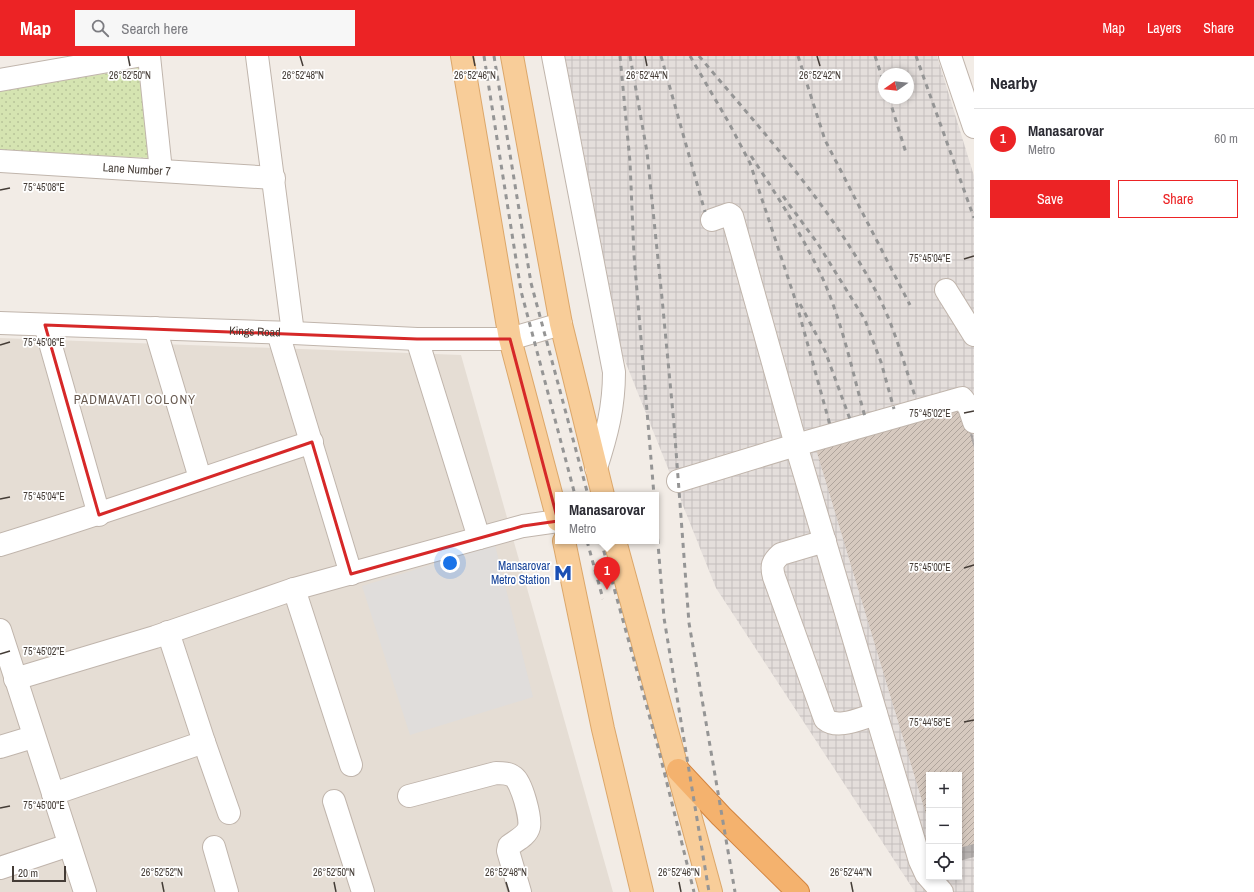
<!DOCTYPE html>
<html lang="en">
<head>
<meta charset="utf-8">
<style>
  body { margin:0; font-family:"Archivo Narrow",sans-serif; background:#f7f7f7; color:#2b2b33 }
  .controls { position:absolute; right:12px; bottom:12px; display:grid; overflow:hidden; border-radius:0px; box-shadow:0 2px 6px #0003 }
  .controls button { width:36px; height:36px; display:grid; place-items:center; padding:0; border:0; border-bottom:1px solid #e1e1e2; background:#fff; color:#2b2b33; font:20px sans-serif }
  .compass { position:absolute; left:878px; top:12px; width:36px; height:36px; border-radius:50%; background:#fff; box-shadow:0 2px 6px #0003; rotate:256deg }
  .scale { position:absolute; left:12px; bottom:10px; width:54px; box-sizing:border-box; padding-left:4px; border:2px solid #443c36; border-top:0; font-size:11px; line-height:14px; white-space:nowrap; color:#443c36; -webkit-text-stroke:3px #fff; paint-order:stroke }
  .you { position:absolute; left:450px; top:507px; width:14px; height:14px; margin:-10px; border:3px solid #fff; border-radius:50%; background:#1a73e8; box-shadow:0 0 0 6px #1a73e833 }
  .badge { display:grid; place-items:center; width:26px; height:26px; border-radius:50%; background:#ec2325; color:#fff; font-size:13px; font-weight:700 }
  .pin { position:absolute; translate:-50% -33px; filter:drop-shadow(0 1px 2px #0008) }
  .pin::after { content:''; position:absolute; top:21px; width:14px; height:12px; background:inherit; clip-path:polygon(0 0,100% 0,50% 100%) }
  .popup { position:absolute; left:555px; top:436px; width:104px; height:52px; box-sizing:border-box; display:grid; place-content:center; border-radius:0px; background:#fff; filter:drop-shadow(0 1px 3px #0005); font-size:13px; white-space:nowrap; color:#7c7c81 }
  .popup b { font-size:15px; color:#2b2b33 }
  .popup::after { content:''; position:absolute; left:50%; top:100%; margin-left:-8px; border:8px solid transparent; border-top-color:#fff }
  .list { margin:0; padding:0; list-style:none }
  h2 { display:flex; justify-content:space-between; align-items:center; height:52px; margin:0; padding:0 16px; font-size:17px }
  h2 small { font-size:13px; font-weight:400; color:#7c7c81 }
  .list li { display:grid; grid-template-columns:26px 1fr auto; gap:12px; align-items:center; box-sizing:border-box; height:60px; padding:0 16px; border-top:1px solid #e1e1e2 }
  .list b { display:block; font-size:15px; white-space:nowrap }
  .list p { margin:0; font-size:13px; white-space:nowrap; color:#7c7c81 }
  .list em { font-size:13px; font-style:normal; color:#7c7c81 }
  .actions { display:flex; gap:8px; padding:12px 16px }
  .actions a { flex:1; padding:9px 0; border:1px solid #ec2325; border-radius:0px; text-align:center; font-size:14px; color:#ec2325 }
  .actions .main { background:#ec2325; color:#fff }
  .icon { flex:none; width:22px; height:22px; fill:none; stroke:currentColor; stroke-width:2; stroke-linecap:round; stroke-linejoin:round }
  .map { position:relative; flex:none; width:974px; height:836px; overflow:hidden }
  header { display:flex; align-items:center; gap:24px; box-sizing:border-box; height:56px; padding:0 20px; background:#ec2325; color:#fff }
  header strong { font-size:19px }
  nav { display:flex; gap:22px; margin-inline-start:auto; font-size:14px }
  .search { width:280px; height:36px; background:#f7f7f7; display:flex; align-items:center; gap:10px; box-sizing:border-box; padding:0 14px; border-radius:0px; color:#7c7c81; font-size:15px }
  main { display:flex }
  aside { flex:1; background:#fff }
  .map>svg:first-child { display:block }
  .residential { fill:#e5ddd4 }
  .industrial { fill:url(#industrial-grid); fill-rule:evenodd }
  .grass { fill:url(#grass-dots) }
  .parking { fill:#e0dddb }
  .shadow { fill:#0003 }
  .building { fill:url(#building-hatch) }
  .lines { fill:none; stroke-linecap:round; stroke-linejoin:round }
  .minor-casing { stroke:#c0b5ac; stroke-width:24 }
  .major-casing { stroke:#dca76a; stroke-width:24 }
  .highway-casing { stroke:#d3843f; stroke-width:24 }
  .minor { stroke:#fff; stroke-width:22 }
  .major { stroke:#f8cd99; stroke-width:22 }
  .highway { stroke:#f4b26e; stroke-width:22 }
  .rail { stroke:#959595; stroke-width:3; stroke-dasharray:5 5; stroke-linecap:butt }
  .marked { fill:none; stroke:#d62828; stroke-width:3; stroke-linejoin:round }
  .ticks { fill:none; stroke:#443c36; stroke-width:1.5 }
  .labels { text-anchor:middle; stroke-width:3.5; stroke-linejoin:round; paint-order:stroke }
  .street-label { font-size:12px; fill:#443c36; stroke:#fff }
  .transit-label { font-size:12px; fill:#164399; stroke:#fff; text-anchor:end }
  .neighbourhood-label { font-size:13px; letter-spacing:1px; fill:#66584e; stroke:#fff }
  .ticks-label { font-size:10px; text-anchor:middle; fill:#443c36; stroke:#fff; stroke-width:3.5; stroke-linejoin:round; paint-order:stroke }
</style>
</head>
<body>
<header>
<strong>Map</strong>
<div class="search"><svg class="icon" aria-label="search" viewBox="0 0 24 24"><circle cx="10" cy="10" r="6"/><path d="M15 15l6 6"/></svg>Search here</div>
<nav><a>Map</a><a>Layers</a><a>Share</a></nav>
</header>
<main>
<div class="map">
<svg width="974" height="836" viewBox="0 0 974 836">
  <defs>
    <pattern id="industrial-grid" width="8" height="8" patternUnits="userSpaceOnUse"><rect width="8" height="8" fill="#e4dedb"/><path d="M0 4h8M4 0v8" fill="none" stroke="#c5bfbd"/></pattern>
    <pattern id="grass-dots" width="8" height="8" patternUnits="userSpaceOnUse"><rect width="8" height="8" fill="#d5e4b1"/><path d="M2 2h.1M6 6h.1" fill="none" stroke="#b8c499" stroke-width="1.8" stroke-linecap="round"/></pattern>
    <pattern id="building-hatch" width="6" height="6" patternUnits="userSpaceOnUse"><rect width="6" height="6" fill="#d6c9bf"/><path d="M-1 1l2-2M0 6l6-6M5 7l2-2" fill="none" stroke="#afa49c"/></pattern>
  </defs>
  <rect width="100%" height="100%" fill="#f2ece6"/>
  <polygon class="residential" points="0,282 461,299 613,836 0,836"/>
  <path class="industrial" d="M560,0H937L974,120V836H915L716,532L599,240ZM884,18H908V42H884ZM929,719H959V821H929Z"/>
  <polygon class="grass" points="139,12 150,102 0,95 0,35"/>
  <polygon class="parking" points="495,489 533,641 410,679 362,530"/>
  <polygon class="shadow" points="968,363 974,384 974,801 959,805 959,719 929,719 929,766 817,394"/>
  <polygon class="building" points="962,351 974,392 974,788 959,792 959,719 929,719 929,768 816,393"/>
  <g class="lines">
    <g class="minor-casing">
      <g id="minor">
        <polyline points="149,0 161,115"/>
        <polyline points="257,0 293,277"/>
        <path d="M553,0L614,316C614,351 607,378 596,412"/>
        <polyline points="950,0 974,71"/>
        <polyline points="0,24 137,0"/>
        <path id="s1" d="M0,105L274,122"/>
        <polyline points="946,234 974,279"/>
        <path id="s2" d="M0,267L293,277L417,283H510L561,268"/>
        <polyline points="45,269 99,459"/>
        <polyline points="155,272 200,422"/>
        <polyline points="278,277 351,518"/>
        <polyline points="417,283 479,482"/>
        <polyline points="678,425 796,389 732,160 729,158 712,164"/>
        <path d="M825,485L781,498C772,506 771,510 774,521L825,663C838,674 861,662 876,658"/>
        <path d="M0,489C105,457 208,420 312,386"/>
        <polyline points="294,533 351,709"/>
        <polyline points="0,574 85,836"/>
        <polyline points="15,623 155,581 294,533 523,470 558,465"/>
        <polyline points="204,686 229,757"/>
        <polyline points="0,691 33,681"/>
        <polyline points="53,738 204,686 168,576"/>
        <path d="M409,740L496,717C503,717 509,717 514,721C522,727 531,762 529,771C527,780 515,785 509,790L508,795L520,836"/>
        <polyline points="334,745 363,836"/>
        <polyline points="214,791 227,836"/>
        <polyline points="0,812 69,789"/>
        <polyline points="942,836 926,818 920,805 796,389 962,342 969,351 974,366"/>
      </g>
    </g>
    <g class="major-casing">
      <g id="major">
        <polyline points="462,0 510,283 558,464"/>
        <polyline points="512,0 561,268 603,439"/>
        <polyline points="564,485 603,673 642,836"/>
        <polyline points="615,485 711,836"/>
      </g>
    </g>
    <g class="highway-casing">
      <polyline id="highway" points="678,714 721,760 798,836"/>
    </g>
    <use href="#minor" class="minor"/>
    <use href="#major" class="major"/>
    <use href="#highway" class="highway"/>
    <g class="rail">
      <polyline points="484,0 521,235 575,439"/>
      <polyline points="494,0 531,227 588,439"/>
      <polyline points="620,0 630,106 634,199 654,439"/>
      <polyline points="630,0 647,96 662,242 674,368 689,567 735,836"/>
      <polyline points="661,0 705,156"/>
      <polyline points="690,0 729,67 750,107 796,246 830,369"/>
      <path d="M699,0C761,74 827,145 873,230C893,265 903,305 916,343"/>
      <polyline points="798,0 825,84 910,249"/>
      <polyline points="875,0 884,27"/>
      <polyline points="916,0 974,162"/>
      <polyline points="889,42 906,97"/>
      <path d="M751,100C777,139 802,179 822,221C842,265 852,314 865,361"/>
      <polyline points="783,140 818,188 865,264 881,306 894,353"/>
      <polyline points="800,248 825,295 851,366"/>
      <polyline points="656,463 664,562 709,836"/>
      <polyline points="587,485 603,543"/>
      <polyline points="601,485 658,691 694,836"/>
    </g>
  </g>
  <path class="marked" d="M45,269L417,283H510L558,465L523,470L351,518L312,386L99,459Z"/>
  <path class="ticks" d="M128,0L130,10M300,0L303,10M473,0L475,10M645,0L647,10M817,0L820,10M0,134L10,132M964,203L974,200M0,289L10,286M964,357L974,355M0,443L10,441M964,512L974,509M0,598L10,595M964,666L974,664M0,752L10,750M162,826L164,836M334,826L336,836M506,826L509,836M679,826L681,836M851,826L853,836"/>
  <defs>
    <g id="metro-bare" transform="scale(1.38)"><path d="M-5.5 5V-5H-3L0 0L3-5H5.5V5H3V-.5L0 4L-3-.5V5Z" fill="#1a4fb4" stroke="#fff" stroke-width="2.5" paint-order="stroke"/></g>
  </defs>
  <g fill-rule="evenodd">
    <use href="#metro-bare" x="563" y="517"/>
  </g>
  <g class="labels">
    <g class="street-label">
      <text dy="4" stroke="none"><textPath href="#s1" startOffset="137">Lane Number 7</textPath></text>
      <text dy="4" stroke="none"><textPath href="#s2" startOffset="255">Kings Road</textPath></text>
    </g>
    <g class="transit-label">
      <text x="550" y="514">Mansarovar<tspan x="550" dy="14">Metro Station</tspan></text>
    </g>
    <g class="neighbourhood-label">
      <text x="135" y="348">PADMAVATI COLONY</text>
    </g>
  </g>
  <g class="ticks-label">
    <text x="130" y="23">26°52'50"N</text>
    <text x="303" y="23">26°52'48"N</text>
    <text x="475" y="23">26°52'46"N</text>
    <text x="647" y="23">26°52'44"N</text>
    <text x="820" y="23">26°52'42"N</text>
    <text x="44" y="135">75°45'08"E</text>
    <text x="930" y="206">75°45'04"E</text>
    <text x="44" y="290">75°45'06"E</text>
    <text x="930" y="361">75°45'02"E</text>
    <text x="44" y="444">75°45'04"E</text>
    <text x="930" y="515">75°45'00"E</text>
    <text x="44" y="599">75°45'02"E</text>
    <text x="930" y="670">75°44'58"E</text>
    <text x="44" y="753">75°45'00"E</text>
    <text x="162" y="820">26°52'52"N</text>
    <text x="334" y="820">26°52'50"N</text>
    <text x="506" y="820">26°52'48"N</text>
    <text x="679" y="820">26°52'46"N</text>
    <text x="851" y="820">26°52'44"N</text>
  </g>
</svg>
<div class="controls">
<button>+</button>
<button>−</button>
<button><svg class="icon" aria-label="locate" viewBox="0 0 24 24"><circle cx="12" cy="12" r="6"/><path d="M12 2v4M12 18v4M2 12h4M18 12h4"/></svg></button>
</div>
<svg class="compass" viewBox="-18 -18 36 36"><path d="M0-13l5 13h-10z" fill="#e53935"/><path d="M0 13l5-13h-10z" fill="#7c7c81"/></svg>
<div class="scale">20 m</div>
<div class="you"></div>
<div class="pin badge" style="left:607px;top:534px">1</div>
<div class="popup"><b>Manasarovar</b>Metro</div>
</div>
<aside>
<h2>Nearby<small></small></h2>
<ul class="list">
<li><span class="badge">1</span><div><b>Manasarovar</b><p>Metro</p></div><em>60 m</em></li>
</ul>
<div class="actions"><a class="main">Save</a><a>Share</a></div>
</aside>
</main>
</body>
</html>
